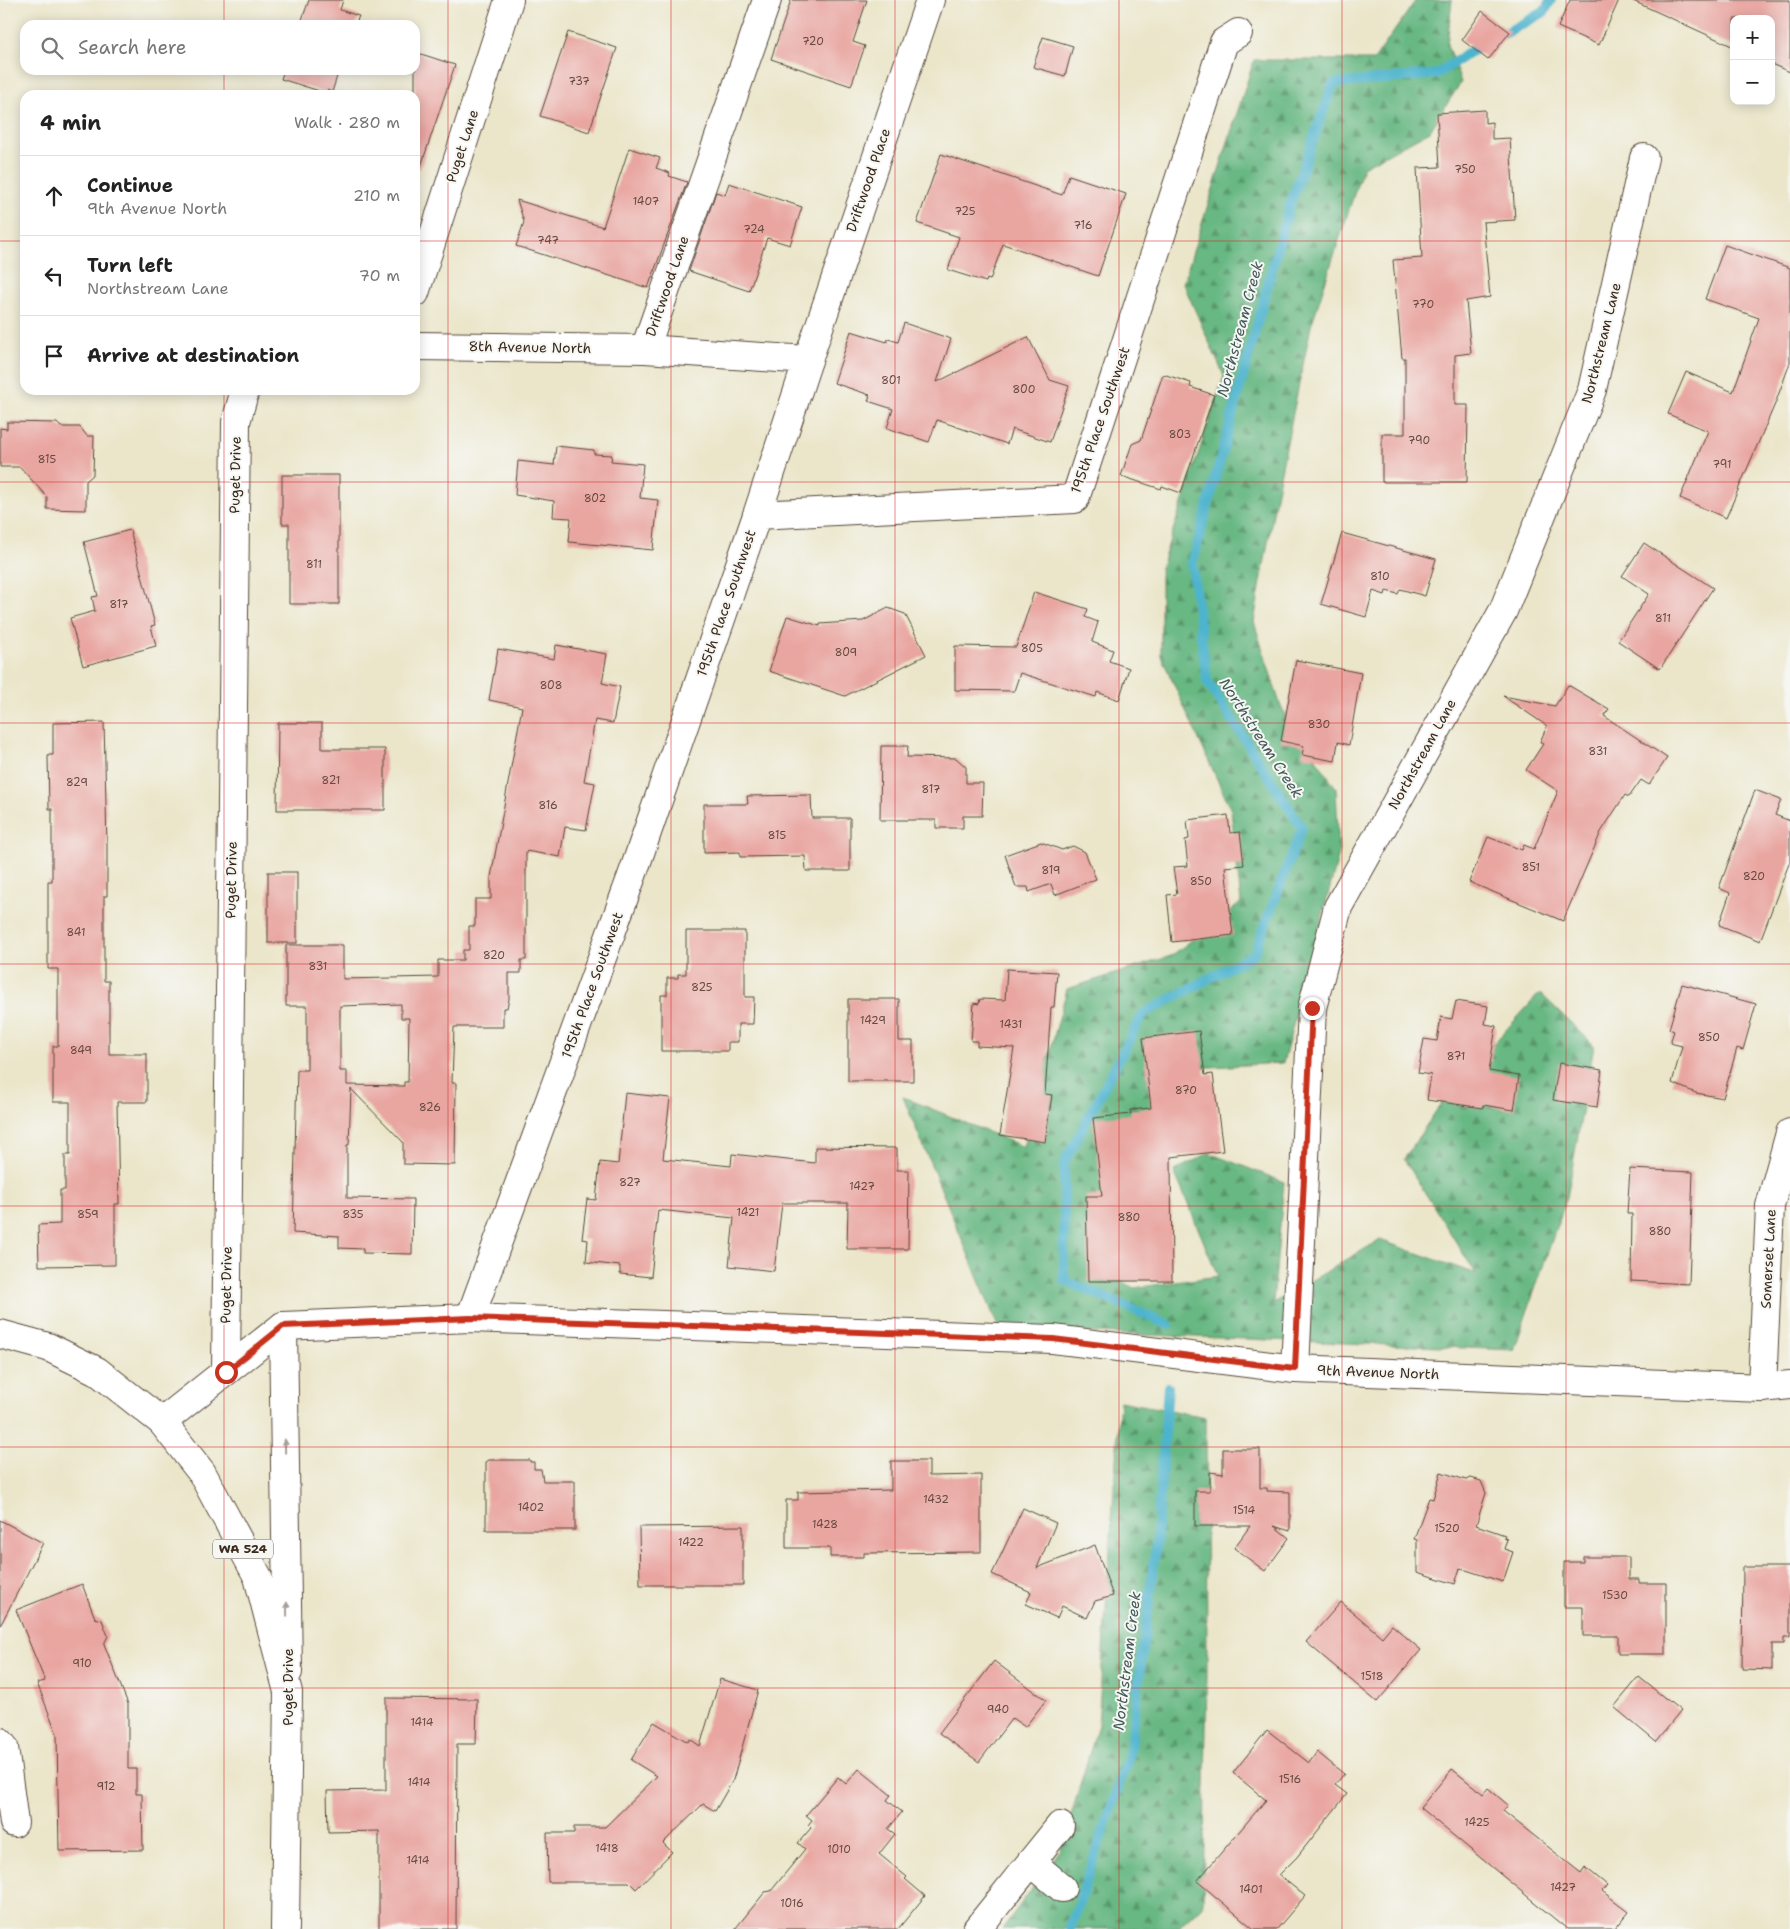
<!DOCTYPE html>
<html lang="en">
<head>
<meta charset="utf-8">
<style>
  body { margin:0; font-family:"Shantell Sans",sans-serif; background:#f2f2f2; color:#222 }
  .controls { position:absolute; right:15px; top:15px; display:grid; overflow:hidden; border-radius:10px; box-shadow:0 2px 12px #0003 }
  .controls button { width:45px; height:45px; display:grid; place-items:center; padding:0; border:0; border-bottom:1px solid #e0e0e0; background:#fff; color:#222; font:25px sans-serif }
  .stop { position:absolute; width:15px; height:15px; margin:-11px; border:4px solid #c8321e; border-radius:50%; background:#fff }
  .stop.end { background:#c8321e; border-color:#fff; box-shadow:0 1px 5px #0008 }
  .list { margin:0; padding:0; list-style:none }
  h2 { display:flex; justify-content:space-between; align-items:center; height:65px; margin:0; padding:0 20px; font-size:21px }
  h2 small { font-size:16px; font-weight:400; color:#767676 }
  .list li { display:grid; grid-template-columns:32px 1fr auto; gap:15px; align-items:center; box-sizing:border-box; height:80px; padding:0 20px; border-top:1px solid #e0e0e0 }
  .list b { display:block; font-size:19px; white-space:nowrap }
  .list p { margin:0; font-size:16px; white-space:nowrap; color:#767676 }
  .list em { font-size:16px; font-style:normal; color:#767676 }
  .icon { flex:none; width:28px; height:28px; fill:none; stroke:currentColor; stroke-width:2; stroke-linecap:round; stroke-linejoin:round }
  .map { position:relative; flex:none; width:1790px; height:1929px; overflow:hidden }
  .search { position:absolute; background:#fff; box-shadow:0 2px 12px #0003; left:20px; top:20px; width:400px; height:55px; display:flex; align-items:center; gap:12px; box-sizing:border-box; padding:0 18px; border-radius:15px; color:#767676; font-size:19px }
  .panel { position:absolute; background:#fff; box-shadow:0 2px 12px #0003; left:20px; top:90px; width:400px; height:305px; border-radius:15px }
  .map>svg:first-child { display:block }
  .forest { fill:url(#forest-firs); stroke:#527150 }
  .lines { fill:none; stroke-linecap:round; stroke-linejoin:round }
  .stream { stroke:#4eb4cd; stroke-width:10 }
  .building { fill:#e9a6a1; fill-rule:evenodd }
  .minor-casing { stroke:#554638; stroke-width:30 }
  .primary-casing { stroke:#554638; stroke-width:30 }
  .minor { stroke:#fff; stroke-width:28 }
  .primary { stroke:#fff; stroke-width:28 }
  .oneway { fill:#a79f9a }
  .route { stroke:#c8321e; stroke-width:6 }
  .grid { fill:none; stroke:#d62828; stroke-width:1; stroke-opacity:0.55 }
  .labels { text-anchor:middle; stroke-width:4; stroke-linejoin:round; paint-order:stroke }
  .number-label { font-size:11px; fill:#66493f }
  .shield { fill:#f6f6f2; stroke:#73675e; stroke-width:1 }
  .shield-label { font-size:12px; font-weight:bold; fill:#3b2a1e }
  .street-label { font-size:14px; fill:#3b2a1e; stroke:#f6f6f2 }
  .water-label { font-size:15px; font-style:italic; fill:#425a5b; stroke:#f6f6f2 }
</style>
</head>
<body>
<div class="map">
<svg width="1790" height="1929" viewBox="0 0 1790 1929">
  <defs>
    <pattern id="forest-firs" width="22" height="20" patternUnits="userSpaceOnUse" patternTransform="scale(1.25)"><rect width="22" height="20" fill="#68b883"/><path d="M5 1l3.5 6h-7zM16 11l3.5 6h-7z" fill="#57966b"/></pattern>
  </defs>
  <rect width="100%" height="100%" fill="#f6f6f2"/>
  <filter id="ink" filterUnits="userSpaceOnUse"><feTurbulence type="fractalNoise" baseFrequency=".02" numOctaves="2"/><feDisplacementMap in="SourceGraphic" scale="10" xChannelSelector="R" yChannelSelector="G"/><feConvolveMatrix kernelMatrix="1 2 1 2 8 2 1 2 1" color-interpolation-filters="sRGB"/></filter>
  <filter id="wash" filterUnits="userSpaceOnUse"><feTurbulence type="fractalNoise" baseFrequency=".0096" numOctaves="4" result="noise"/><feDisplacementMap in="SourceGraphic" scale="20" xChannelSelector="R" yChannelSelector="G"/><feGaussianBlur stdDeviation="1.12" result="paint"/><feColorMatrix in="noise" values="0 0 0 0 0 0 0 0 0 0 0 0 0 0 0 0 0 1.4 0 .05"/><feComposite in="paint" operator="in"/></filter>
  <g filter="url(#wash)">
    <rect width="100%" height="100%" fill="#ebe6ca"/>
    <g class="forest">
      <polygon points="1416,0 1452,0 1447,45 1461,82 1430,131 1363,167 1311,326 1277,491 1254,622 1281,707 1336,788 1339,854 1283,1063 1174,1069 1094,1268 1134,1288 1218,1276 1174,1171 1209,1153 1284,1182 1273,1303 1380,1240 1476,1274 1404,1159 1448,1093 1540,993 1594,1045 1567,1197 1514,1350 999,1329 903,1097 1024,1147 1067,989 1171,956 1241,903 1231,810 1161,656 1161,567 1224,376 1183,283 1254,60 1374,60"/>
      <polygon points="1120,1401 1206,1417 1207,1672 1203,1906 1177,1929 1002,1929 1061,1849 1098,1725"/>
    </g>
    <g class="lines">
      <g class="stream">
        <polyline points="1169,1325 1064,1280 1064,1163 1143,1014 1254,954 1302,828 1207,681 1192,564 1288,210 1333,84 1437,74 1467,54 1544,12 1551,0"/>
        <polyline points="1070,1929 1130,1752 1156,1545 1168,1387"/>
      </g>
    </g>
    <g id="blocks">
      <g class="building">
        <polygon points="309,0 343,0 340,10 359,16 355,25 300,25"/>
        <polygon points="791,0 867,0 853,42 865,46 851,86 771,59"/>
        <polygon points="1570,0 1619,0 1599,45 1558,27"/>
        <polygon points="1631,0 1790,0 1790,72 1771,64 1771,19 1734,19 1734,47"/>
        <polygon points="1482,11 1510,32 1488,60 1462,40"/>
        <polygon points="568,32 617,48 589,132 540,116"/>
        <polygon points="1043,37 1073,46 1065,76 1033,67"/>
        <polygon points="415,52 455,65 420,169 415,168"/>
        <polygon points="284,70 339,70 332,92 327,90 326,93 281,79"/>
        <polygon points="1485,110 1485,123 1492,122 1492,139 1510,138 1515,220 1483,222 1490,297 1466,301 1471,353 1455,355 1455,405 1468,405 1467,482 1382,482 1382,434 1405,434 1405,358 1402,358 1393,260 1422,258 1417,168 1440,167 1437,113"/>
        <polygon points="629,148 660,158 656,168 670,173 669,176 687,182 648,288 516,246 524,222 517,200 603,227"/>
        <polygon points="941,154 1062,195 1069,175 1126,194 1098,276 1003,244 990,280 987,279 986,282 948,270 959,237 917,223"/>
        <polygon points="729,183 802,207 790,245 767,238 749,291 689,271 716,192 725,195"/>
        <polygon points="1725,245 1790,268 1790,363 1775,404 1726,518 1680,498 1708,431 1668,414 1686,372 1733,392 1759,318 1705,299"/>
        <polygon points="904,323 951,339 937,382 1028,337 1050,380 1069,386 1050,442 1012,429 1007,444 937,420 929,442 887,428 893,409 868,401 870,395 834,383 851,331 887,342 888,339 898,342"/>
        <polygon points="1163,374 1191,383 1190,387 1214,395 1181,493 1162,486 1161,489 1121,476 1132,444 1141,440"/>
        <polygon points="7,422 57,423 61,427 80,427 87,436 94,436 93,475 86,481 86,510 47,509 47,497 20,467 0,467 0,428 7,429"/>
        <polygon points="556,446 594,450 594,454 612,455 611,461 643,464 640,498 658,500 653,550 569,542 571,518 553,517 554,501 515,495 518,461 554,465"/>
        <polygon points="282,475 339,475 339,604 289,604 289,524 282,524"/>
        <polygon points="130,530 155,625 151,626 156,646 83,666 70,618 95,611 92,597 98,596 84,542"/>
        <polygon points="1342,533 1436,559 1425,596 1400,589 1398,594 1386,591 1385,595 1373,591 1366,617 1321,604"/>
        <polygon points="1644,543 1713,588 1660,669 1618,641 1649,594 1622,576"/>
        <polygon points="1034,592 1088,609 1085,617 1098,622 1092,642 1113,650 1109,661 1129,668 1119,700 1097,692 1096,697 1020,673 1014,691 955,690 955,646 1016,647"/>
        <polygon points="888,608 905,614 926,655 845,696 769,671 787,616 820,626 820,624 863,621"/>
        <path d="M556,645L607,654L602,683L620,687L613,723L595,720L584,781L595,783L586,830L565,827L560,857L526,851V960H521V973H509V999L507,1008H503V1027H454L452,1083H456L455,1165L403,1164V1142L351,1089L349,1145H347V1198L413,1199L412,1254L363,1253V1249L339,1248V1236L293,1233L297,1070H307V1006H286V945H343V979L438,977V960H463V950H469V926H475V899H491V877L522,707L489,700L498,649L554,659ZM401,1004V1018H409L408,1082H404V1086L347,1085V1071H340V1006Z"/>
        <polygon points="1296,660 1361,673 1349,745 1338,742 1335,761 1302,755 1304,746 1281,741"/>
        <polygon points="1568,685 1609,709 1604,716 1667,758 1649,785 1641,780 1629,797 1625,795 1601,832 1563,921 1469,882 1488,837 1522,850 1524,845 1534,849 1558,791 1526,770 1543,744 1540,742 1547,726 1503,696 1555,706"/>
        <polygon points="104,722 107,845 107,896 104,896 104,981 109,981 109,1054 147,1054 147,1102 117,1102 119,1204 115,1204 115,1265 39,1266 38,1225 60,1224 60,1190 65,1190 65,1155 70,1155 70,1102 53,1102 53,1046 58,1046 58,969 48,969 48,881 52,881 52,809 49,809 48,755 53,755 53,723"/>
        <polygon points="278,723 322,723 322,749 385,749 385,810 277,810"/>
        <polygon points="881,746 908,746 907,757 956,758 966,767 966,783 983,783 982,816 963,816 963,828 936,828 936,820 880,820"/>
        <polygon points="1755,790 1781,800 1775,815 1790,821 1790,861 1760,941 1719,925 1730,893 1719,888"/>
        <polygon points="811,795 812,818 850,818 850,871 806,871 805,856 740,857 740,852 704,853 704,804 748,804 747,796"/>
        <polygon points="1228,815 1230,833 1240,832 1244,865 1225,867 1233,935 1172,942 1167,895 1177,894 1173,867 1188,866 1185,840 1189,839 1187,820"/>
        <polygon points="1041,842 1062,850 1073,846 1085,852 1096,879 1055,895 1051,884 1029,892 1028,887 1016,887 1005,855"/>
        <rect x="268" y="872" width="29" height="71"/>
        <polygon points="686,931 745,931 745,997 754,997 753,1024 738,1024 738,1042 728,1042 728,1051 661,1051 661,995 667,995 667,978 678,978 678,974 686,974"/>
        <polygon points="1007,969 1057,972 1054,1007 1051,1007 1045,1094 1052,1095 1045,1142 1000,1135 1014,1048 977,1046 977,1041 971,1041 974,1003 979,1004 980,999 1005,1000"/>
        <polygon points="1682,984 1756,1004 1743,1050 1737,1048 1723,1098 1696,1093 1672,1083 1682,1046 1670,1043 1674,1031 1669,1029"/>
        <polygon points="848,999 899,999 899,1041 913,1041 913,1081 848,1081"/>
        <polygon points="1456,1001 1488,1006 1485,1024 1496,1026 1489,1071 1519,1076 1514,1110 1483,1105 1483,1108 1427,1100 1431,1075 1418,1073 1424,1039 1437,1041 1441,1017 1452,1019"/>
        <polygon points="1199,1031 1205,1075 1213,1074 1223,1151 1171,1157 1172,1281 1088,1281 1086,1196 1102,1196 1093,1118 1131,1114 1130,1110 1151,1108 1143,1038"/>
        <polygon points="1559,1063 1602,1070 1597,1107 1553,1100"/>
        <polygon points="625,1093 670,1098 663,1159 731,1166 732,1154 815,1163 815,1147 897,1148 897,1170 909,1170 908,1249 847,1249 848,1203 782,1203 774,1271 729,1266 734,1218 658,1210 651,1277 620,1274 620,1266 586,1262 588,1240 582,1239 587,1199 596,1200 600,1162 618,1164"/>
        <polygon points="1630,1169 1693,1172 1689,1284 1631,1281 1632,1214 1627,1214"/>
        <polygon points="1223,1449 1260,1449 1260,1488 1267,1488 1267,1491 1290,1492 1290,1531 1274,1526 1289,1538 1265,1571 1234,1548 1250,1526 1195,1526 1195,1491 1210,1491 1210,1472 1223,1474"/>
        <polygon points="489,1460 530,1460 530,1462 534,1462 534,1469 541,1469 543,1481 575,1481 575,1530 486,1530 486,1462"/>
        <polygon points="891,1461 929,1461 929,1476 981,1475 981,1552 864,1553 864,1557 830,1557 830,1548 786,1548 786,1500 798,1500 798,1492 891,1490"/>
        <polygon points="1441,1472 1466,1480 1471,1478 1481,1481 1486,1493 1476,1525 1505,1535 1504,1538 1507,1539 1504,1549 1513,1552 1503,1582 1460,1568 1455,1584 1417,1572 1417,1540 1414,1539 1429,1498 1433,1499"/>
        <polygon points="1023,1508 1056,1523 1037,1568 1095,1545 1113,1596 1095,1601 1087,1618 1062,1606 1057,1618 1026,1604 1031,1592 992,1574"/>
        <polygon points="0,1520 43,1543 0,1626"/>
        <polygon points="743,1526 743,1585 640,1585 639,1527"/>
        <polygon points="1583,1557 1629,1557 1629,1579 1639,1579 1639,1583 1666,1583 1666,1654 1618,1654 1618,1636 1583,1636 1583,1607 1564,1607 1564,1562 1583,1562"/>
        <polygon points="1743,1567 1790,1567 1790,1637 1784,1637 1784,1644 1772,1644 1772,1670 1742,1669"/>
        <polygon points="82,1584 95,1618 102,1620 108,1636 104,1644 128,1704 128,1769 136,1769 136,1794 142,1794 143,1850 59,1851 57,1734 37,1683 45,1681 16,1610"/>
        <polygon points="1341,1602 1382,1637 1392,1625 1421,1650 1377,1702 1306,1642"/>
        <polygon points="994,1661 1046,1700 1025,1727 1012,1718 979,1762 939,1733"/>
        <polygon points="1639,1677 1681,1711 1656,1742 1614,1707"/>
        <polygon points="720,1679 758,1690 733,1780 715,1811 703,1804 663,1843 672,1852 636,1889 629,1882 548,1882 547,1833 574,1833 574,1827 605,1827 657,1776 631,1760 654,1722 688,1742 690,1739 700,1746"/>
        <polygon points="386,1698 477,1699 476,1744 457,1744 456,1929 379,1929 379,1831 328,1832 327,1791 386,1790"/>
        <polygon points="1267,1730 1309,1763 1317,1752 1344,1774 1335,1785 1347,1794 1297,1857 1279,1875 1305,1896 1277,1929 1254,1929 1197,1881 1266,1800 1233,1773"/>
        <polygon points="859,1769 891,1795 887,1800 902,1812 888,1829 895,1834 879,1854 907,1877 905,1879 925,1896 898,1929 735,1929 765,1892 771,1891 805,1849 798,1843 811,1828 808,1825 812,1820 806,1815 838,1777 846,1784"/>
        <polygon points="1452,1769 1483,1794 1488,1788 1508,1805 1503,1811 1581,1873 1585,1867 1607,1885 1602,1891 1629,1912 1615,1929 1567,1929 1420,1808"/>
      </g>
    </g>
  </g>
  <g filter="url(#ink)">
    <use href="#blocks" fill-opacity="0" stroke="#554638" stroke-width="1"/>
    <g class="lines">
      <g class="minor-casing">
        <g id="minor">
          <polyline points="415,293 509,0"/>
          <polyline points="415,346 645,349 808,360 757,515"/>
          <polyline points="645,349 767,0"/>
          <polyline points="808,360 930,0"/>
          <polyline points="470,1318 633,873 757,515 1075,499 1224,42 1238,33"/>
          <polyline points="283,1326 288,1672"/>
          <polyline points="1295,1369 1312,1008 1338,907 1503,611 1592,390 1644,158"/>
          <polyline points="226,1371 236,422 245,390"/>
          <polyline points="1762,1388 1770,1206 1790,1133"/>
          <polyline points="162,1422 283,1326 470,1318 1053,1339 1295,1369 1762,1388 1790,1385"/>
          <polyline points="0,1742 4,1747 14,1823"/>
          <polyline points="1031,1862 1062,1888"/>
          <polyline points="977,1929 1060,1826"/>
        </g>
      </g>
      <g class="primary-casing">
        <polyline id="primary" points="0,1334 48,1347 97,1371 162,1422 202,1473 258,1577 288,1692 285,1929"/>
      </g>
      <use href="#minor" class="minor"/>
      <use href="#primary" class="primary"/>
    </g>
    <defs><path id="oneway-solid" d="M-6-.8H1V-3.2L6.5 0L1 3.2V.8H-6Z" transform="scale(1.25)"/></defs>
    <g class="oneway">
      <use href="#oneway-solid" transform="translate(285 1446) rotate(-91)"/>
      <use href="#oneway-solid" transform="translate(287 1609) rotate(-91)"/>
    </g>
  </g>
  <g class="lines" filter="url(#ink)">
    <polyline class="route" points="226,1372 283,1326 470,1318 1053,1339 1295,1369 1312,1008"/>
  </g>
  <path class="grid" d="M224,0V25M448,0V1929M671,0V1929M895,0V1929M1119,0V1929M1342,0V1929M1566,0V1929M224,70V95M0,241H25M415,241H1790M224,390V1929M0,482H1790M0,723H1790M0,964H1790M0,1206H1790M0,1447H1790M0,1688H1790"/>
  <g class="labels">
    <g class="number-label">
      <text x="813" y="45">720</text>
      <text x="579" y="85">737</text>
      <text x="1465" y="173">750</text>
      <text x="646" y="205">1407</text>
      <text x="965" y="215">725</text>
      <text x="1083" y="229">716</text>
      <text x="754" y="233">724</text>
      <text x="548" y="244">747</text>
      <text x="1423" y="308">770</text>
      <text x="891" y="384">801</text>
      <text x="1024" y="393">800</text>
      <text x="1180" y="438">803</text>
      <text x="1419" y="444">790</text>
      <text x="47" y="463">815</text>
      <text x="1722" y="468">791</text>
      <text x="595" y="502">802</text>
      <text x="314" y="568">811</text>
      <text x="1380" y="580">810</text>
      <text x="119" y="608">817</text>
      <text x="1663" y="622">811</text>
      <text x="1032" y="652">805</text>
      <text x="846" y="656">809</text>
      <text x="551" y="689">808</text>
      <text x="1319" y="728">830</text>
      <text x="1598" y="755">831</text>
      <text x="331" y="784">821</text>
      <text x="77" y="786">829</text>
      <text x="931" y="793">817</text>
      <text x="548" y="809">816</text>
      <text x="777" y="839">815</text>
      <text x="1531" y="871">851</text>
      <text x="1051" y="874">819</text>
      <text x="1754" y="880">820</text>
      <text x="1201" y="885">850</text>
      <text x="76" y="936">841</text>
      <text x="494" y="959">820</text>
      <text x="318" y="970">831</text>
      <text x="702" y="991">825</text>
      <text x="873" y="1024">1429</text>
      <text x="1011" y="1028">1431</text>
      <text x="1709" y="1041">850</text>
      <text x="81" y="1054">849</text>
      <text x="1456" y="1060">871</text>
      <text x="1186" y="1094">870</text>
      <text x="430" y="1111">826</text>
      <text x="630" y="1186">827</text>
      <text x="862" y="1190">1427</text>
      <text x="748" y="1216">1421</text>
      <text x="88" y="1218">859</text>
      <text x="353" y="1218">835</text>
      <text x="1129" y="1221">880</text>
      <text x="1660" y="1235">880</text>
      <text x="936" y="1503">1432</text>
      <text x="531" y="1511">1402</text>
      <text x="1244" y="1514">1514</text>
      <text x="825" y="1528">1428</text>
      <text x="1447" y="1532">1520</text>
      <text x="691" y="1546">1422</text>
      <text x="1615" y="1599">1530</text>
      <text x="82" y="1667">910</text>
      <text x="1372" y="1680">1518</text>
      <text x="998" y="1713">940</text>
      <text x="422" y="1726">1414</text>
      <text x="1290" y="1783">1516</text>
      <text x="419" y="1786">1414</text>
      <text x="106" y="1790">912</text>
      <text x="1477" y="1826">1425</text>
      <text x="607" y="1852">1418</text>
      <text x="839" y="1853">1010</text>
      <text x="418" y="1864">1414</text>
      <text x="1563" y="1891">1427</text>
      <text x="1251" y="1893">1401</text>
      <text x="792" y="1907">1016</text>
    </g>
    <rect class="shield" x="213" y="1539.5" width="60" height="19" rx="4"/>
    <g class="shield-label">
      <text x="243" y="1553">WA 524</text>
    </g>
    <g class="street-label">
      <text transform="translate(462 146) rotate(-72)" y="5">Puget Lane</text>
      <text transform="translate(868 180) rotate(-71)" y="5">Driftwood Place</text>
      <text transform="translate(667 286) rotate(-71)" y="5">Driftwood Lane</text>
      <text transform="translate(1601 343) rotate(-76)" y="5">Northstream Lane</text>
      <text transform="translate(530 347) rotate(1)" y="5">8th Avenue North</text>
      <text transform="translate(1100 420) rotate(-71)" y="5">195th Place Southwest</text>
      <text transform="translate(235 475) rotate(-89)" y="5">Puget Drive</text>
      <text transform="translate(726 603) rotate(-71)" y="5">195th Place Southwest</text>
      <text transform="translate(1422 754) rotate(-61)" y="5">Northstream Lane</text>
      <text transform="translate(231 880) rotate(-89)" y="5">Puget Drive</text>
      <text transform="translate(592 985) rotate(-70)" y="5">195th Place Southwest</text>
      <text transform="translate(1768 1259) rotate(-87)" y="5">Somerset Lane</text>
      <text transform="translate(226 1285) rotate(-89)" y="5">Puget Drive</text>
      <text transform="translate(1378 1372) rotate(2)" y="5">9th Avenue North</text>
      <text transform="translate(288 1687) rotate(-90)" y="5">Puget Drive</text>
    </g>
    <g class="water-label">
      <text transform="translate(1240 329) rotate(-75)" y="5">Northstream Creek</text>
      <text transform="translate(1261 738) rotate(57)" y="5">Northstream Creek</text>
      <text transform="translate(1127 1661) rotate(-83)" y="5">Northstream Creek</text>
    </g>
  </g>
</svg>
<div class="controls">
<button>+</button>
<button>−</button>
</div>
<div class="stop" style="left:226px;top:1372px"></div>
<div class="stop end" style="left:1312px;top:1008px"></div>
<div class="search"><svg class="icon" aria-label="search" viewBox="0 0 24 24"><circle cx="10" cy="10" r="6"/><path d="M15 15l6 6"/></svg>Search here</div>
<section class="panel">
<h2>4 min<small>Walk · 280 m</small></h2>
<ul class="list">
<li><svg class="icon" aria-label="ahead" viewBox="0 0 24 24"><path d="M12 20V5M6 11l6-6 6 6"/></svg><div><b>Continue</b><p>9th Avenue North</p></div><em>210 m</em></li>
<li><svg class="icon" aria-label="left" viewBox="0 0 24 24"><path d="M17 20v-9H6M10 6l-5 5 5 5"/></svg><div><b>Turn left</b><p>Northstream Lane</p></div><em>70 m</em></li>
<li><svg class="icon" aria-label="arrive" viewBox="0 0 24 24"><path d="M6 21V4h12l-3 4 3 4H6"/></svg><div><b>Arrive at destination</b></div></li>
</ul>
</section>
</div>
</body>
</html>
